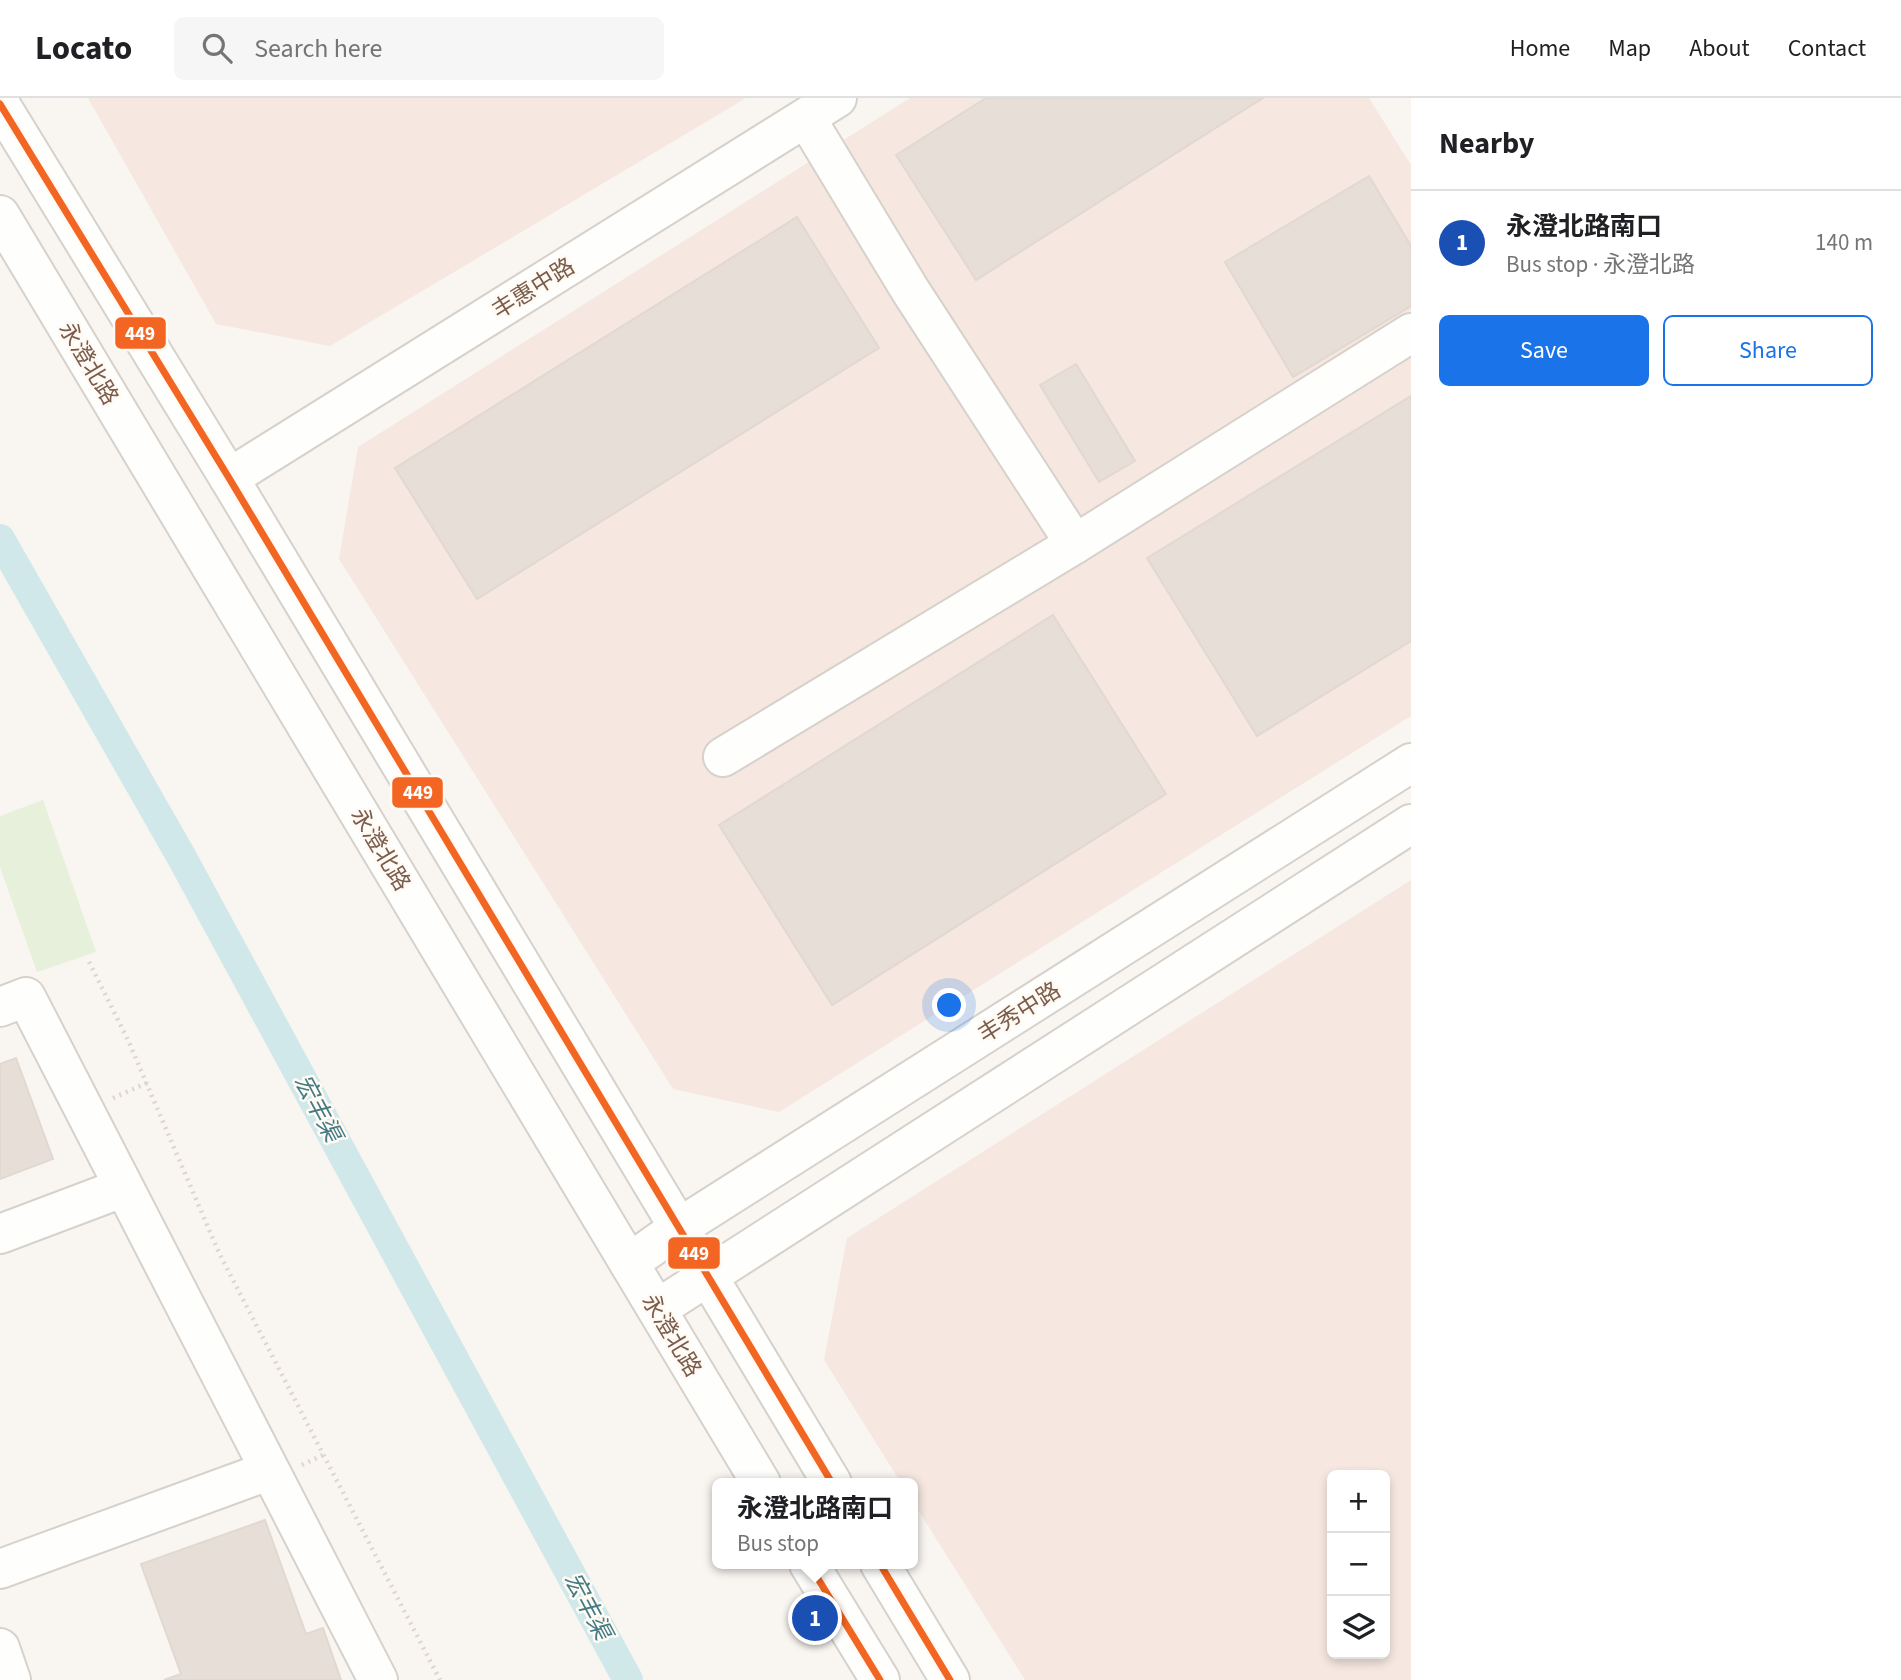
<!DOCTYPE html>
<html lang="en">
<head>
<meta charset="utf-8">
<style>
  body { margin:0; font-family:"Source Sans 3","Noto Sans SC",sans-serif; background:#f6f6f6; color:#202124 }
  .controls { position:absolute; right:21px; bottom:21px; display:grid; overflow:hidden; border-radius:10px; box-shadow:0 4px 10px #0003 }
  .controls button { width:63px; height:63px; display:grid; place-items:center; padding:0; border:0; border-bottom:2px solid #e0e0e0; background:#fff; color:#202124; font:35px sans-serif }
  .you { position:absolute; left:950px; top:908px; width:24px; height:24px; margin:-18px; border:5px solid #fff; border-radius:50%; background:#1a73e8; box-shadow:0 0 0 10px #1a73e833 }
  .badge { display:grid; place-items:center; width:46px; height:46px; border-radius:50%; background:#1a73e8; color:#fff; font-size:23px; font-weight:700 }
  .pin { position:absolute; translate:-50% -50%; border:4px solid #fff; box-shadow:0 2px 7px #0006 }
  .popup { position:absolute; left:712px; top:1380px; width:206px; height:91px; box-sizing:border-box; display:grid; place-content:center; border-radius:10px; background:#fff; filter:drop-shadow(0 2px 5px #0005); font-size:23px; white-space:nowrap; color:#757577 }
  .popup b { font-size:26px; color:#202124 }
  .popup::after { content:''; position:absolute; left:50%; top:100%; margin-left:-14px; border:14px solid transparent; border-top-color:#fff }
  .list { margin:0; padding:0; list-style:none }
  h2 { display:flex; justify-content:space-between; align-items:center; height:91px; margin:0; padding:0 28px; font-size:30px }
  h2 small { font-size:23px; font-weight:400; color:#757577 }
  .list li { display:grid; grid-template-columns:46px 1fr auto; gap:21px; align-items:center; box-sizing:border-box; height:105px; padding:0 28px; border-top:2px solid #e0e0e0 }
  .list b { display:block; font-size:26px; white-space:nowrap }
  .list p { margin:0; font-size:23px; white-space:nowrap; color:#757577 }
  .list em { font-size:23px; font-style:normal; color:#757577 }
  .actions { display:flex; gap:14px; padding:21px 28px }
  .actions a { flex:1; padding:16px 0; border:2px solid #1a73e8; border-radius:10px; text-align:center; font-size:24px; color:#1a73e8 }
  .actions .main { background:#1a73e8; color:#fff }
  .icon { flex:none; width:38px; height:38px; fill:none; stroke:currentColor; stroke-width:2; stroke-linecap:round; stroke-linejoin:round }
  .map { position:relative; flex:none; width:1411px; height:1582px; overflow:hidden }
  header { display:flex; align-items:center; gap:42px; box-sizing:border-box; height:98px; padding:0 35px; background:#fff; border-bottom:2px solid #e0e0e0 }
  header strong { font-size:33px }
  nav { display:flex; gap:38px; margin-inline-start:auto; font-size:24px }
  .search { width:490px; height:63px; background:#f6f6f6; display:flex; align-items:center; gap:18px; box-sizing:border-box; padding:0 24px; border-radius:10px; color:#757577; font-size:26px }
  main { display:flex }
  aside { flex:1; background:#fff }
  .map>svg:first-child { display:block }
  .commercial { fill:#f6e8e1; fill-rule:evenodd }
  .green { fill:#e7f0db }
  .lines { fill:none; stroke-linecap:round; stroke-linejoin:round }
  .canal { stroke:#d0e8ea; stroke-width:30 }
  .building { fill:#e6ded7; stroke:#e2d8d2; stroke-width:2 }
  .minor-casing { stroke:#d7d1cb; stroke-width:42 }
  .path { stroke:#dcd5d0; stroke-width:4.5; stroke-dasharray:2 5; stroke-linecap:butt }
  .minor { stroke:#fefefd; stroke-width:38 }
  .bus-1-casing { stroke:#fffaf3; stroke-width:12 }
  .bus-1 { stroke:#f26522; stroke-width:7 }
  .labels { text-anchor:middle; stroke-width:5; stroke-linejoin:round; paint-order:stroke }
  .street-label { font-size:23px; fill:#7a5c4d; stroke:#fffaf3 }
  .water-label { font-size:24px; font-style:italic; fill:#437c86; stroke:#fffaf3 }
  .line-badge { stroke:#fffaf3; stroke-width:2.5 }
  .badge-label { font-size:19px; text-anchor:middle; font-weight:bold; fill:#fff }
</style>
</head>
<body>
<header>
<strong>Locato</strong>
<div class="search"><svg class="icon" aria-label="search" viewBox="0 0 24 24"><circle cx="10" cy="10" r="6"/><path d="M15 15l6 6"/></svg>Search here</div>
<nav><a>Home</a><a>Map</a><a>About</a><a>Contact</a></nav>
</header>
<main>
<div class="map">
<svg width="1411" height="1582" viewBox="0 0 1411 1582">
  <rect width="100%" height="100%" fill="#f9f5f0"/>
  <g class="commercial">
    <polygon points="88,0 746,0 330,248 216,226"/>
    <polygon points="910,0 1369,0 1411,67 1411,618 779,1014 673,991 339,461 358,349"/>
    <path d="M1411,782V1582H1025L913,1404V1385H901L824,1262L847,1140ZM1385,1377V1556H1332V1377Z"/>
  </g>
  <polygon class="green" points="43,702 96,854 37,874 0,769 0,718"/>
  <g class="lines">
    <polyline class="canal" points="0,441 181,758 628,1582"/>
  </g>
  <g class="building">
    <polygon points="986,0 1263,0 976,182 896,57"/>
    <polygon points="1369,78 1411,148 1411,208 1293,279 1225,164"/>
    <polygon points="797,119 879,250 477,501 395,370"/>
    <polygon points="1076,266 1135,363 1099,384 1040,287"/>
    <polygon points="1411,298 1411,543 1257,638 1147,460"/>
    <polygon points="1053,517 1166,696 832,907 719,727"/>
    <polygon points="16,960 53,1061 0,1081 0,966"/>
    <polygon points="265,1422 306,1536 323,1530 341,1582 164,1582 181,1576 141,1466"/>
  </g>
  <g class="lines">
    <g class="minor-casing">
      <g id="minor">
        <polyline points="0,6 229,380 832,1385"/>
        <polyline points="806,20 910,192 1075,446"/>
        <polyline points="0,117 761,1385"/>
        <polyline points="229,380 837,0"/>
        <polyline points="723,659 1075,446 1411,235"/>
        <polyline points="0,909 26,899 378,1582"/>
        <polyline points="0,1136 122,1090"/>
        <polyline points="629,1165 680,1129 1411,665"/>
        <polyline points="657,1211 1411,726"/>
        <polyline points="809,1466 880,1582"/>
        <polyline points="880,1466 950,1582"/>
        <polyline points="0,1471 268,1373"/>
        <polyline points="0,1550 11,1582"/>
      </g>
    </g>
    <g class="path">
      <polyline points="89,864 128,942 219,1155 440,1582"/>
      <polyline points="113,1000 147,985"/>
      <polyline points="302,1367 323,1357"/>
    </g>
    <use href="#minor" class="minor"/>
    <g class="bus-1-casing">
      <g id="bus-1">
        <polyline points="0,6 229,380 832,1385"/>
        <polyline points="809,1466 880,1582"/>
        <polyline points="880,1466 950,1582"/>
      </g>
    </g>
    <use href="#bus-1" class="bus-1"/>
  </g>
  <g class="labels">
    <g class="street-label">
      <text transform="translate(533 190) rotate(-32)" y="8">丰惠中路</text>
      <text transform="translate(89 265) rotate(59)" y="8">永澄北路</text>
      <text transform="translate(381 751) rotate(59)" y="8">永澄北路</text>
      <text transform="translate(1019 914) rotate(-32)" y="8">丰秀中路</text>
      <text transform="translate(672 1237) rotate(59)" y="8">永澄北路</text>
    </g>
    <g class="water-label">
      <text transform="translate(318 1010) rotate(62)" y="8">宏丰渠</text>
      <text transform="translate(588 1508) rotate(62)" y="8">宏丰渠</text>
    </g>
  </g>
  <g class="line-badge">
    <rect x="114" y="218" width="53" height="34" rx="7" fill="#f26522"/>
    <rect x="391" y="678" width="53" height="33" rx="7" fill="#f26522"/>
    <rect x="667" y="1138" width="54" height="34" rx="7" fill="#f26522"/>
  </g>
  <g class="badge-label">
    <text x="140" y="242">449</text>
    <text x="418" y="701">449</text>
    <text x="694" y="1162">449</text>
  </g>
</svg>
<div class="controls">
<button>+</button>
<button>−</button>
<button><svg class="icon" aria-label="layers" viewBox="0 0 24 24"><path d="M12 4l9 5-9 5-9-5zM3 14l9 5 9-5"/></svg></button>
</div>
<div class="you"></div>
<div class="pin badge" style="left:815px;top:1520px;background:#1a4fb4">1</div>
<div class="popup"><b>永澄北路南口</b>Bus stop</div>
</div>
<aside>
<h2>Nearby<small></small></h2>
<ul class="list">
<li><span class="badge" style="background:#1a4fb4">1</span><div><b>永澄北路南口</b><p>Bus stop · 永澄北路</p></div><em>140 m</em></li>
</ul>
<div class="actions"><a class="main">Save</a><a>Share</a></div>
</aside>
</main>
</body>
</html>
